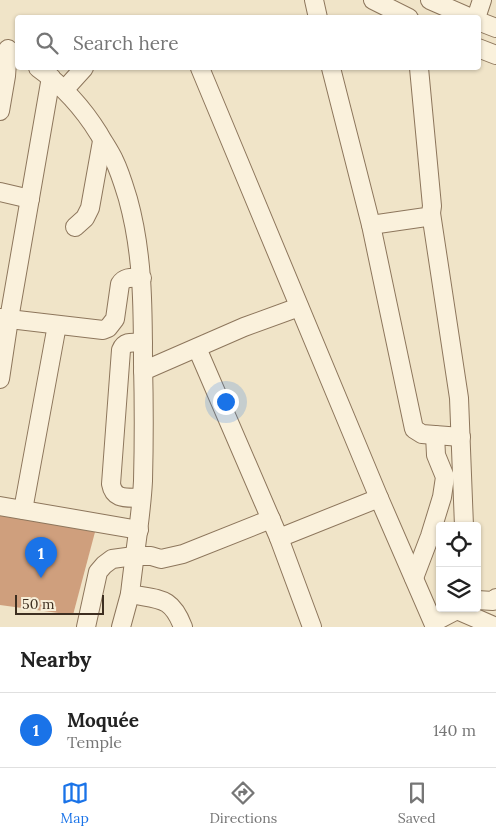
<!DOCTYPE html>
<html lang="en">
<head>
<meta charset="utf-8">
<style>
  body { margin:0; font-family:Lora,serif; background:#f6f6f6; color:#222 }
  .controls { position:absolute; right:15px; bottom:15px; display:grid; overflow:hidden; border-radius:5px; box-shadow:0 1px 4px #0004 }
  .controls button { width:45px; height:45px; display:grid; place-items:center; padding:0; border:0; border-bottom:1px solid #e0e0e0; background:#fff; color:#222; font:25px sans-serif }
  .scale { position:absolute; left:15px; bottom:12px; width:89px; box-sizing:border-box; padding-left:5px; border:2px solid #3d2e20; border-top:0; font-size:14px; line-height:18px; white-space:nowrap; color:#3d2e20; -webkit-text-stroke:4px #f7eed8; paint-order:stroke }
  .you { position:absolute; left:225px; top:401px; width:18px; height:18px; margin:-12px; border:4px solid #fff; border-radius:50%; background:#1a73e8; box-shadow:0 0 0 8px #1a73e833 }
  .badge { display:grid; place-items:center; width:32px; height:32px; border-radius:50%; background:#1a73e8; color:#fff; font-size:16px; font-weight:700 }
  .pin { position:absolute; translate:-50% -41px; filter:drop-shadow(0 1px 2px #0008) }
  .pin::after { content:''; position:absolute; top:26px; width:18px; height:15px; background:inherit; clip-path:polygon(0 0,100% 0,50% 100%) }
  .list { margin:0; padding:0; list-style:none }
  h2 { display:flex; justify-content:space-between; align-items:center; height:65px; margin:0; padding:0 20px; font-size:21px }
  h2 small { font-size:16px; font-weight:400; color:#767676 }
  .list li { display:grid; grid-template-columns:32px 1fr auto; gap:15px; align-items:center; box-sizing:border-box; height:75px; padding:0 20px; border-top:1px solid #e0e0e0 }
  .list b { display:block; font-size:19px; white-space:nowrap }
  .list p { margin:0; font-size:16px; white-space:nowrap; color:#767676 }
  .list em { font-size:16px; font-style:normal; color:#767676 }
  .icon { flex:none; width:28px; height:28px; fill:none; stroke:currentColor; stroke-width:2; stroke-linecap:round; stroke-linejoin:round }
  .map { position:relative; flex:none; width:496px; height:627px; overflow:hidden }
  .search { position:absolute; background:#fff; box-shadow:0 1px 4px #0004; left:15px; right:15px; top:15px; height:55px; display:flex; align-items:center; gap:12px; box-sizing:border-box; padding:0 18px; border-radius:5px; color:#767676; font-size:19px }
  .sheet { height:140px; background:#fff }
  nav { display:flex; justify-content:space-around; align-items:center; box-sizing:border-box; height:70px; border-top:1px solid #e0e0e0; background:#fff; font-size:14px; color:#767676 }
  nav a { display:grid; justify-items:center; gap:2px }
  nav .on { color:#1a73e8 }
  .map>svg:first-child { display:block }
  .building { fill:#cf9f7d }
  .lines { fill:none; stroke-linecap:round; stroke-linejoin:round }
  .minor-casing { stroke:#8d765c; stroke-width:20 }
  .minor { stroke:#faf1dc; stroke-width:18 }
</style>
</head>
<body>
<div class="map">
<svg width="496" height="627" viewBox="0 0 496 627">
  <rect width="100%" height="100%" fill="#f0e4c8"/>
  <polygon class="building" points="0,515 95,532 73,615 0,605"/>
  <g class="lines">
    <g class="minor-casing">
      <g id="minor">
        <polyline points="314,0 318,18"/>
        <polyline points="373,0 409,18"/>
        <polyline points="430,0 471,18"/>
        <polyline points="476,18 482,0"/>
        <polyline points="478,21 496,28"/>
        <polyline points="478,48 496,55"/>
        <path d="M38,68C63,86 83,108 99,134C104,143 110,151 114,160C120,172 124,186 128,199C143,253 143,308 143,364C144,403 144,442 143,481C141,519 134,556 130,594C160,600 171,596 183,627"/>
        <polyline points="200,68 379,498 435,627"/>
        <polyline points="331,68 371,225 414,429 422,434 461,437"/>
        <polyline points="65,89 84,68"/>
        <polyline points="0,111 6,76 8,49"/>
        <polyline points="0,192 30,199"/>
        <polyline points="431,213 459,398 464,526"/>
        <polyline points="371,225 426,217 431,213 432,206 419,68"/>
        <polyline points="75,227 85,218 90,208 102,141"/>
        <path d="M0,318L103,330L108,328L115,319L120,284C125,276 133,278 142,278"/>
        <polyline points="197,348 279,538 312,627"/>
        <polyline points="143,371 244,327 299,307"/>
        <polyline points="0,379 9,319 51,77"/>
        <path d="M141,498C128,497 114,501 111,484L121,350C125,340 134,343 143,343"/>
        <polyline points="0,506 139,530"/>
        <polyline points="23,510 57,325"/>
        <polyline points="279,538 379,498"/>
        <polyline points="414,578 430,536 442,497 445,477 436,455 435,435"/>
        <polyline points="477,600 493,601 496,598"/>
        <polyline points="434,622 457,610 496,627"/>
        <polyline points="86,627 98,572 104,565 112,559 134,556 151,556 161,559 183,554 271,519"/>
        <polyline points="121,627 130,594"/>
      </g>
    </g>
    <use href="#minor" class="minor"/>
  </g>
</svg>
<div class="controls">
<button><svg class="icon" aria-label="locate" viewBox="0 0 24 24"><circle cx="12" cy="12" r="6"/><path d="M12 2v4M12 18v4M2 12h4M18 12h4"/></svg></button>
<button><svg class="icon" aria-label="layers" viewBox="0 0 24 24"><path d="M12 4l9 5-9 5-9-5zM3 14l9 5 9-5"/></svg></button>
</div>
<div class="scale">50 m</div>
<div class="you"></div>
<div class="pin badge" style="left:41px;top:578px">1</div>
<div class="search"><svg class="icon" aria-label="search" viewBox="0 0 24 24"><circle cx="10" cy="10" r="6"/><path d="M15 15l6 6"/></svg>Search here</div>
</div>
<section class="sheet">
<h2>Nearby<small></small></h2>
<ul class="list">
<li><span class="badge">1</span><div><b>Moquée</b><p>Temple</p></div><em>140 m</em></li>
</ul>
</section>
<nav>
<a class="on"><svg class="icon" aria-label="map" viewBox="0 0 24 24"><path d="M3 6l6-2 6 2 6-2v14l-6 2-6-2-6 2zM9 4v14M15 6v14"/></svg>Map</a>
<a><svg class="icon" aria-label="directions" viewBox="0 0 24 24"><path d="M12 3l9 9-9 9-9-9zM9 14v-3h6M13 9l2 2-2 2"/></svg>Directions</a>
<a><svg class="icon" aria-label="saved" viewBox="0 0 24 24"><path d="M7 4h10v16l-5-4-5 4z"/></svg>Saved</a>
</nav>
</body>
</html>
